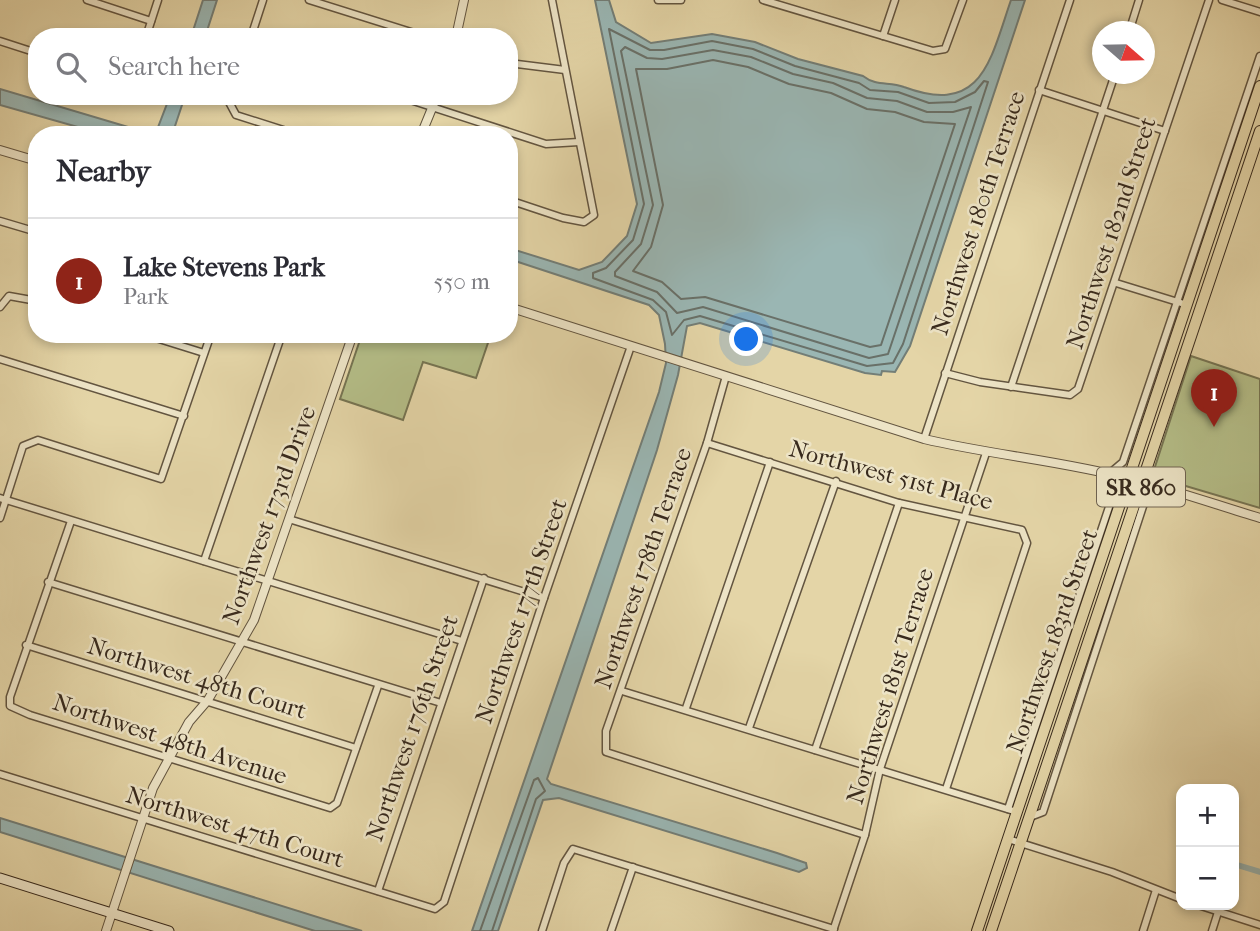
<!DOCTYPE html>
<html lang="en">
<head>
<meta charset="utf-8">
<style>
  body { margin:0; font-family:"IM FELL French Canon",serif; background:#f7f7f7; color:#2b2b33 }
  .controls { position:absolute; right:21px; bottom:21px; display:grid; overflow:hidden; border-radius:14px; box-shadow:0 4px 10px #0003 }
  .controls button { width:63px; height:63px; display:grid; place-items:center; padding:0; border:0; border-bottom:2px solid #e1e1e2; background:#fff; color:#2b2b33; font:35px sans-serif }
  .compass { position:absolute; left:1092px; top:21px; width:63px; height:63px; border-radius:50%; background:#fff; box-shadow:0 4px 10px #0003; rotate:110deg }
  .you { position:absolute; left:747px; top:340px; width:24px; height:24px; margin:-18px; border:5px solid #fff; border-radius:50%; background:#1a73e8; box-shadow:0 0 0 10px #1a73e833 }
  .badge { display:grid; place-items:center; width:46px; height:46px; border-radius:50%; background:#8f2418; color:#fff; font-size:23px; font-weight:700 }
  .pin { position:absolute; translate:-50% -58px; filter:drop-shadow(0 2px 4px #0008) }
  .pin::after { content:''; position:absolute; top:37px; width:24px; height:21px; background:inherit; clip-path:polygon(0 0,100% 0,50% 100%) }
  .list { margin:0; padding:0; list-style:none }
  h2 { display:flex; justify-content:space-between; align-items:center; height:91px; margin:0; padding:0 28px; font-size:30px }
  h2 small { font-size:23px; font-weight:400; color:#7c7c81 }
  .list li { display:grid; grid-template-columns:46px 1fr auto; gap:21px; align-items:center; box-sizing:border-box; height:126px; padding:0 28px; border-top:2px solid #e1e1e2 }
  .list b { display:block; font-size:26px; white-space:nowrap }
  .list p { margin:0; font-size:23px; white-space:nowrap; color:#7c7c81 }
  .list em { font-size:23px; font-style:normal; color:#7c7c81 }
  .icon { flex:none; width:38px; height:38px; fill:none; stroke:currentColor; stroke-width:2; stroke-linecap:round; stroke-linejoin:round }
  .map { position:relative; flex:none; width:1260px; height:931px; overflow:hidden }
  .search { position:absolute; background:#fff; box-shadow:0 4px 10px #0003; left:28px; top:28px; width:490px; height:77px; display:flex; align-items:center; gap:18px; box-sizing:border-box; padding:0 24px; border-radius:28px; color:#7c7c81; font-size:26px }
  .panel { position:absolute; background:#fff; box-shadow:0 4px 10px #0003; left:28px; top:126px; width:490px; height:217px; border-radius:28px }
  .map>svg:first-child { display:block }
  .green { fill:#b4bd87; stroke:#767452; stroke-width:2 }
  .water { fill:#9ab6b3; stroke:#737e77; stroke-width:2 }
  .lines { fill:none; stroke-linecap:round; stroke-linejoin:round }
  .shore { stroke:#697068; stroke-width:2 }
  .canal { stroke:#9ab6b3; stroke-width:6 }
  .minor-casing { stroke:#635540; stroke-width:9 }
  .tertiary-casing { stroke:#635540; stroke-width:10 }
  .secondary-casing { stroke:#382a1d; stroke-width:11 }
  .primary-casing { stroke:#382a1d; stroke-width:12 }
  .minor { stroke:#ede4c6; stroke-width:6 }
  .tertiary { stroke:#ede4c6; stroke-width:8 }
  .secondary { stroke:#ede4c6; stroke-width:9 }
  .primary { stroke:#e4d5a7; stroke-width:10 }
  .labels { text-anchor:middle; stroke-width:5; stroke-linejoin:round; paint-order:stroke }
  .shield { fill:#ede4c6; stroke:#6e6250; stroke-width:2 }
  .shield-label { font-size:23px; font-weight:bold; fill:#382a1d }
  .street-label { font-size:24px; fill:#382a1d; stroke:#ede4c6 }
</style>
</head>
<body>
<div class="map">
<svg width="1260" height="931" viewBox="0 0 1260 931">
  <rect width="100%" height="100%" fill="#e4d5a7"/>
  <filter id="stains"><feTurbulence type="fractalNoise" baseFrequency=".00286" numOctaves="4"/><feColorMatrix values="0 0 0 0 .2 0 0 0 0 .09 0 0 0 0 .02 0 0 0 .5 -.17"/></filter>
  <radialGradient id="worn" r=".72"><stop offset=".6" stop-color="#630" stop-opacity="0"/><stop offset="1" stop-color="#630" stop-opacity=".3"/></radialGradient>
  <g class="green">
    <polygon points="362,334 491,334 476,378 423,362 403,420 340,399"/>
    <polygon points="1191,356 1260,379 1260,508 1152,476"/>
  </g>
  <g class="water">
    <polygon points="203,0 217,0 205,37 191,37"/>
    <path d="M595,0H609L616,22L651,43L712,34L755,42L798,59L863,76C877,87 889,81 904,87C982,116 990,61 1011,0H1025L910,346L895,372L882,371L881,375L865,373L700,323L687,326L678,375L657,450L547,779L551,784L777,853L806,863L807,868L799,872L559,798L543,800L498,931H472L659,392L666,363L665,344L659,315L649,305L509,259V248L579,270L602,262L627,236L637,204Z"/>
    <polygon points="0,89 155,135 170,96 185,96 172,135 106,135 0,105"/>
    <polygon points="0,818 362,931 315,931 0,832"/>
  </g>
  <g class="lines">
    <g class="shore">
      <polygon points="609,29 650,50 664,50 712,41 753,49 795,66 859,83 870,90 898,92 929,103 955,102 975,92 984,81 988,82 903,344 893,363 867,366 700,316 684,320 672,335 666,312 653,300 593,278 593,273 606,268 633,240 644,204"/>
      <polygon points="625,47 647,58 662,59 713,50 751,57 793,74 833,83 867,98 897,101 927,112 953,112 971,107 888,354 869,358 703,307 677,313 657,292 615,276 615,272 641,244 653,205 621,51"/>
      <polygon points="713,60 748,67 789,84 831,93 867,109 895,112 924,122 955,124 881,345 870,347 705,297 681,299 662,282 633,271 651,247 663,205 636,69 667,69"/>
      <polyline points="480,931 534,780 538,778 545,791 536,799 492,931"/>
    </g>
    <polyline class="canal" points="1234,864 1260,872"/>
    <g class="minor-casing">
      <g id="minor">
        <polyline points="87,0 151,21"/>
        <polyline points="309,0 427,37"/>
        <polyline points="658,0 681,0"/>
        <polyline points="763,0 933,51 945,49 963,0"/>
        <polyline points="1222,0 1260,12"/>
        <polyline points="1129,32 1139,0"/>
        <polyline points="883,36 895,0"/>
        <polyline points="146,37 158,0"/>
        <polyline points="251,37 263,0"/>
        <polyline points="0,41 37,53"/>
        <polyline points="509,63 565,70"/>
        <polyline points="1039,90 1165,131"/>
        <polyline points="231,96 229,102 236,115 299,135"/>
        <polyline points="398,96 546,144 579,142"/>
        <polyline points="509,200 563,218 584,222 594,215 552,0"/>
        <polyline points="0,221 37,232"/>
        <polyline points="1116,283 1181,303"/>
        <polyline points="0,307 9,296 37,301"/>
        <polyline points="143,334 204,353"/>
        <polyline points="0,359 184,416"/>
        <polyline points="945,373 980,382 1070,395 1078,389 1209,0"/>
        <polyline points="726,376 707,443 606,731 606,752 865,835"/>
        <polyline points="1011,387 1115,74"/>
        <polyline points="924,439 1070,0"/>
        <polyline points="707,443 899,503 1022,530 1027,543 946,789"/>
        <polyline points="1110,473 1123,462 1260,56"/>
        <polyline points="0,498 462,641"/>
        <polyline points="0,518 23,446 38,440 161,479 211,334"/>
        <polyline points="292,520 544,598"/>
        <polyline points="71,521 10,697 10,706 30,715 330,808 337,803 378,686"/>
        <polyline points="204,561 282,334"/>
        <polyline points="48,582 441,703"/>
        <polyline points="26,645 356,748"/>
        <polyline points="622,691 1017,812"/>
        <polyline points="686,708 770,462"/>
        <polyline points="749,728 836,481"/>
        <polyline points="815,750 899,503"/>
        <polyline points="0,774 435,909 444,902 544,598 631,346"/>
        <polyline points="1008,809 1119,477"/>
        <polyline points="1030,817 1043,812 1150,485"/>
        <polyline points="1008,839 1112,872 1181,899"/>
        <polyline points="378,891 484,578"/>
        <polyline points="1198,905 1260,925"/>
        <polyline points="542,931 564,863 573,849 834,929"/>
        <polyline points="611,931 633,867"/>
        <polyline points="833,931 865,835 880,769 986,453"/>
        <polyline points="1143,931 1156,890"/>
        <polyline points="1212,931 1218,912"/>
      </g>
    </g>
    <g class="tertiary-casing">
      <g id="tertiary">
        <polyline points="456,37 464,0"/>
        <polyline points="421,135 437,96"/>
        <polyline points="0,150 37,161"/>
        <path d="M509,307L924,439C992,455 1063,461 1131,479C1174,490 1217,505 1260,518"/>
        <polyline points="106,931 153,788 189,722 208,700 254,620 353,334"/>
      </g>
    </g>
    <g class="secondary-casing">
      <polyline id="secondary" points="0,878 169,931"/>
    </g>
    <g class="primary-casing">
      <g id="primary">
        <polyline points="977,931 1260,86"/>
        <polyline points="991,931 1260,131"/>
      </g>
    </g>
    <use href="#minor" class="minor"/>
    <use href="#tertiary" class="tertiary"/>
    <use href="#secondary" class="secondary"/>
    <use href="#primary" class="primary"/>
  </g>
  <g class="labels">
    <rect class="shield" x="1097" y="467.5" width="88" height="39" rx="5"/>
    <g class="shield-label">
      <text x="1141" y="495">SR 860</text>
    </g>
    <g class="street-label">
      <text transform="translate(978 213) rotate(-72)" y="8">Northwest 180th Terrace</text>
      <text transform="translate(1111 233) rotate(-72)" y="8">Northwest 182nd Street</text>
      <text transform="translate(891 475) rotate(15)" y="8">Northwest 51st Place</text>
      <text transform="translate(269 515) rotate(-70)" y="8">Northwest 173rd Drive</text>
      <text transform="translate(643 568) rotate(-71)" y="8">Northwest 178th Terrace</text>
      <text transform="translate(521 611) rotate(-71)" y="8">Northwest 177th Street</text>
      <text transform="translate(1052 641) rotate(-71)" y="8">Northwest 183rd Street</text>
      <text transform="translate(197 678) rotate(17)" y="8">Northwest 48th Court</text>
      <text transform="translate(890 686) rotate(-73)" y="8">Northwest 181st Terrace</text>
      <text transform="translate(412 728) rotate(-71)" y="8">Northwest 176th Street</text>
      <text transform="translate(170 739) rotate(18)" y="8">Northwest 48th Avenue</text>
      <text transform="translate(235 827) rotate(17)" y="8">Northwest 47th Court</text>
    </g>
  </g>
  <rect width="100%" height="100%" filter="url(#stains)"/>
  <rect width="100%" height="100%" fill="url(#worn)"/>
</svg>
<div class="controls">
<button>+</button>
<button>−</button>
</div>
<svg class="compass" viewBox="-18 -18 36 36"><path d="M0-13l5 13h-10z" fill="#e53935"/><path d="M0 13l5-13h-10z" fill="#7c7c81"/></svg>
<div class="you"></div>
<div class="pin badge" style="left:1214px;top:427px">1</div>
<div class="search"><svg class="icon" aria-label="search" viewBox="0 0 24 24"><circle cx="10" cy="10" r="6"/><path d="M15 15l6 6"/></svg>Search here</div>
<section class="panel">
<h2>Nearby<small></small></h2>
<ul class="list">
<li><span class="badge">1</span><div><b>Lake Stevens Park</b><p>Park</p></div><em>550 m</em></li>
</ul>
</section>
</div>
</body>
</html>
